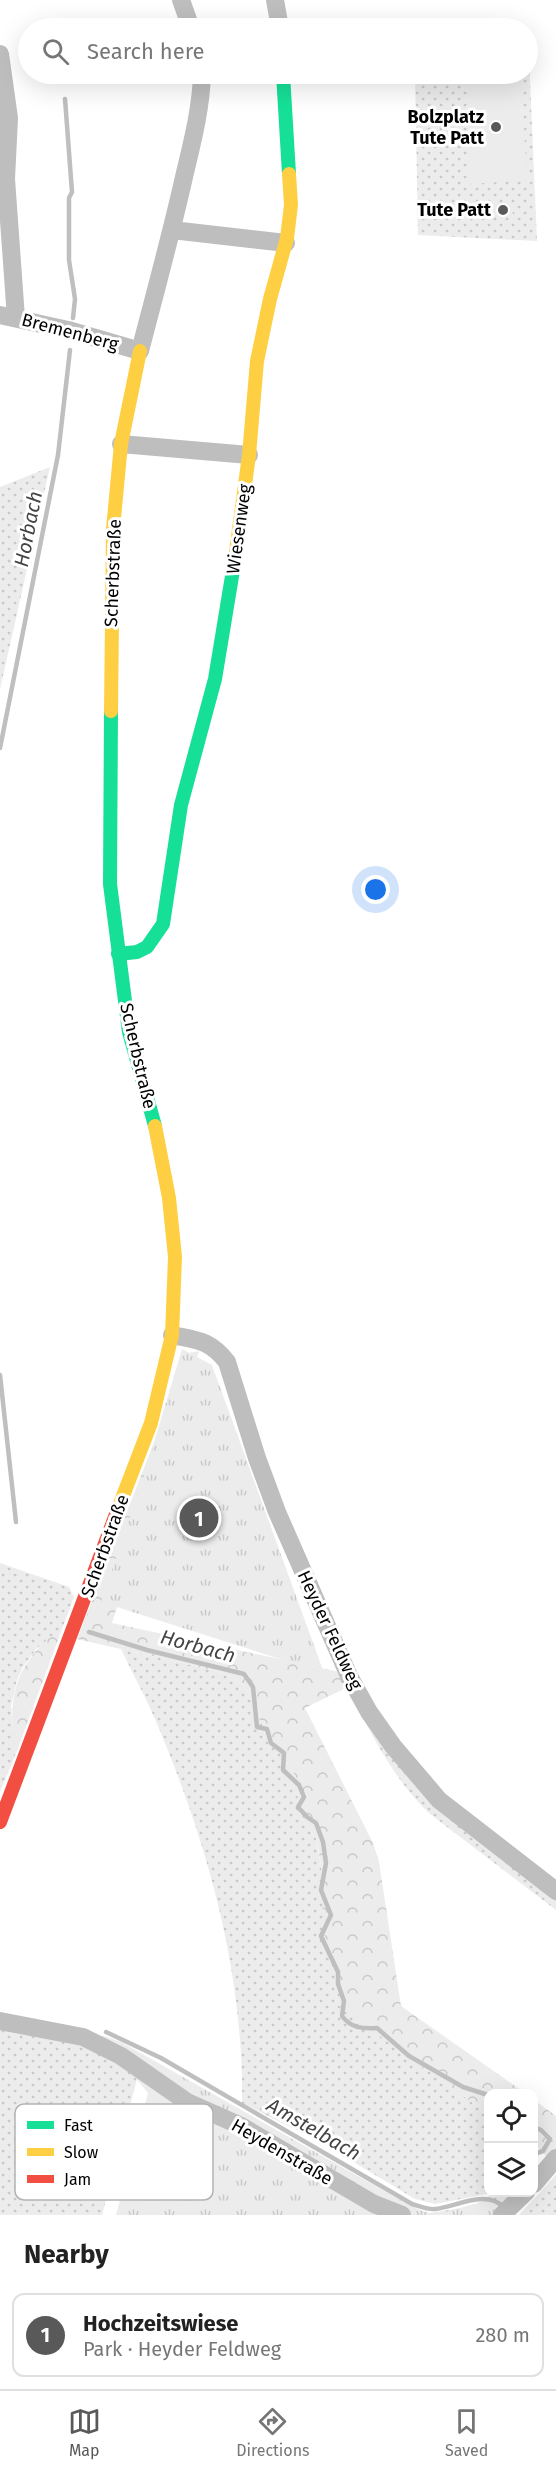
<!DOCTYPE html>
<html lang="en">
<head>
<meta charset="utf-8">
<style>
  body { margin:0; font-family:"Fira Sans",sans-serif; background:#f6f6f6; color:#222 }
  .controls { position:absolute; right:18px; bottom:18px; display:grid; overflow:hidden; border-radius:12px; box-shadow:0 6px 24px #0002 }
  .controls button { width:54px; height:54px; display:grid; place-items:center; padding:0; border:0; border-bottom:2px solid #e0e0e0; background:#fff; color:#222; font:30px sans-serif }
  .you { position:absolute; left:376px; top:890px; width:21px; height:21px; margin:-15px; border:4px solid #fff; border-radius:50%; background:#1a73e8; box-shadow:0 0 0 9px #1a73e833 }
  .badge { display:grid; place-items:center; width:39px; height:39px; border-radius:50%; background:#595959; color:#fff; font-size:20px; font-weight:700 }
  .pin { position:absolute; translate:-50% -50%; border:3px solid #fff; box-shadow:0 2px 6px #0006 }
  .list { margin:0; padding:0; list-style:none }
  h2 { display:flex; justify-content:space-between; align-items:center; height:78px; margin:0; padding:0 24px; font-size:26px }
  h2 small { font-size:20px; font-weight:400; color:#767676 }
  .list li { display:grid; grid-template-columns:39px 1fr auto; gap:18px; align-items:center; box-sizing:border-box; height:84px; margin:0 12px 12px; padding:0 12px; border:2px solid #e0e0e0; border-radius:12px }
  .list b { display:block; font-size:22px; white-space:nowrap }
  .list p { margin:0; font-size:20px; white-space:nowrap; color:#767676 }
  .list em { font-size:20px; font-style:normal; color:#767676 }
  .icon { flex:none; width:33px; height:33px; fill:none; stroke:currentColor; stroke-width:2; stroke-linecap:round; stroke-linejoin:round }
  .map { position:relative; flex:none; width:556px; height:2215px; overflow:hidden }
  .search { position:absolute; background:#fff; box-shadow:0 6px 24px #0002; left:18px; right:18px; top:18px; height:66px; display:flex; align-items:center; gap:15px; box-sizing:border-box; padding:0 21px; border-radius:33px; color:#767676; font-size:22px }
  .sheet { height:174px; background:#fff }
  nav { display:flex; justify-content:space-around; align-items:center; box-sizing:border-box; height:84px; border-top:2px solid #e0e0e0; background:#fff; font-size:16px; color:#767676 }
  nav a { display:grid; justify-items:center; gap:3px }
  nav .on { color:#595959 }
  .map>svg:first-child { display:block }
  .grass { fill:url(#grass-dots) }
  .forest { fill:url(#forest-crowns) }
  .park { fill:url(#park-tufts) }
  .pitch { fill:#ececec }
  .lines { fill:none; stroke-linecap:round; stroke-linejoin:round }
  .stream { stroke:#bfbfbf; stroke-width:4.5 }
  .street { stroke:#bebebe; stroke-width:18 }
  .fast { stroke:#16e098; stroke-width:14 }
  .slow { stroke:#ffcf43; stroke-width:14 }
  .jam { stroke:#f24e42; stroke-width:14 }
  .poi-dot { fill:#595959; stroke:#fff; stroke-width:2 }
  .labels { text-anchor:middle; stroke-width:6; stroke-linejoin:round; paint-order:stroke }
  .poi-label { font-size:18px; font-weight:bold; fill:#000; stroke:#fff; text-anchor:end }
  .street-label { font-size:18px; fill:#000; stroke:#fff }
  .water-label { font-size:20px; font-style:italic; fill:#444; stroke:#fff }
  .key { fill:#fff; stroke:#b2b2b2; stroke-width:1.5 }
  .key-label { font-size:16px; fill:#000 }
</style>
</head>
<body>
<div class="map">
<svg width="556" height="2215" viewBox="0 0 556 2215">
  <defs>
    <pattern id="grass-dots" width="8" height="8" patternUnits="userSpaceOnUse" patternTransform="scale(1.5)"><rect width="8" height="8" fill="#ececec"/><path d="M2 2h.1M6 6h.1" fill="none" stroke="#c9c9c9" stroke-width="1.8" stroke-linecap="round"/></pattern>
    <pattern id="forest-crowns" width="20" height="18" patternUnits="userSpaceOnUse" patternTransform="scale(1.5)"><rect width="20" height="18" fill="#ececec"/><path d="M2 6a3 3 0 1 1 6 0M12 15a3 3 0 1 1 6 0" fill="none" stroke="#c9c9c9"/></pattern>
    <pattern id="park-tufts" width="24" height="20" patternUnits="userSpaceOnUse" patternTransform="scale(1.5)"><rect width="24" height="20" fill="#ececec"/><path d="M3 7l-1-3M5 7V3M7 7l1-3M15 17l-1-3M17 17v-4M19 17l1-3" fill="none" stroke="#c9c9c9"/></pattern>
  </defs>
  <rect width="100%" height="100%" fill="#fff"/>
  <g class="grass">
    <polygon points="528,34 537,241 418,235 415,74 528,74"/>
    <polygon points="50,467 0,689 0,487"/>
    <polygon points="0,1563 69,1587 74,1597 61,1632 37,1648 23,1667 17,1680 11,1706 15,1756 0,1792"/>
    <path d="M121,1649L212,1670L232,1677L243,1685L251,1697L260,1721L295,1775L300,1809L305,1823L316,1838L322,1872L431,2072L488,2114L487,2194L435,2204L415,2199L322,2143L242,2103C244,1976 209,1848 160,1731C149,1703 134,1676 121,1649Z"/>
    <path d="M357,1706L388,1743L556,1896V1910L430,1814C398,1784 377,1745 357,1706Z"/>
    <polygon points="0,2029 74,2042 140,2067 102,2215 0,2215"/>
    <polygon points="556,2175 556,2215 519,2215"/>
    <polygon points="494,2193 521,2193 509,2204 437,2215 430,2213 473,2206"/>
  </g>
  <g class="forest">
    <polygon points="199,1351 112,1623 344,1673 350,1686 305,1708 373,1843 379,1862 401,2006 525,2093 488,2094 488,2114 370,2029 357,2018 347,2004 333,1966 323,1931 322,1872 318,1847 316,1838 305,1823 299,1809 295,1775 260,1721 251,1697 243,1685 232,1677 212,1670 77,1639 189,1353"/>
    <path d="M61,1632L15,1756C11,1719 8,1686 32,1656C41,1644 47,1637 61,1632Z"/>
    <polygon points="534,2100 556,2116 556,2150 549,2159 534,2144"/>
  </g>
  <g class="park">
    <polygon points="182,1349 212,1365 324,1673 101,1602 144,1476"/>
    <path d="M101,2035L121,2042L411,2206C418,2209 426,2213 433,2213C461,2213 488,2189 506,2215H116L148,2093Z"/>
  </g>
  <g class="pitch">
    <polygon points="467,74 521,74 527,180 468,184"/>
    <polygon points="512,203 513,217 492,216 493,204"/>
  </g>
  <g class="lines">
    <g class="stream">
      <polyline points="65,99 72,192 69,198 69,260 75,299 73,318"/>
      <polyline points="0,748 58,455 70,350"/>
      <polyline points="0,1375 16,1522"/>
      <path d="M89,1632L147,1650L244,1674L253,1687L257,1727L267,1729L271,1743L284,1753L283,1770L299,1785L304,1797L298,1807L307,1817L316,1823L323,1842L326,1863L321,1890L331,1915L321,1936L338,1972V1984L344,2001L342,2016C351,2028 362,2029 377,2028L409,2056L463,2087L488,2095"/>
      <path d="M106,2032L161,2058L412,2204C419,2206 428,2210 435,2209C455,2207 487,2189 503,2207"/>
      <polyline points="534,2127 541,2130 550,2139 543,2151 534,2154"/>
    </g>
    <g class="street">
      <polyline points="181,0 191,28"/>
      <polyline points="275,0 280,28"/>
      <polyline points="0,54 9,118 6,179 16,318"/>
      <polyline points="172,230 286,243"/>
      <path d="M0,315L68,330L140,351C155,293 171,235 184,177C192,143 201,109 202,74"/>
      <polyline points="121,444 249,455"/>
      <path d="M172,1335C197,1340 210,1340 227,1362L257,1458L277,1512L349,1676L369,1712L393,1746L439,1800L556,1891"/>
      <polyline points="0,2021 83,2037 121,2056 187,2102 241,2126 374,2204 402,2215"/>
      <polyline points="534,2184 556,2158"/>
      <polyline points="502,2215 526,2192"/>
    </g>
    <g class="fast">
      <polyline points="283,74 289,174"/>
      <polyline points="111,711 110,884 129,1032 155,1126"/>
      <polyline points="118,954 137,952 147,947 163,924 181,805 215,679 236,552"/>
    </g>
    <g class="slow">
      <polyline points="236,552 249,455 257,361 270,299 287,238 291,205 289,174"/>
      <polyline points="111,711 113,529 121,444 140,351"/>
      <polyline points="118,1509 151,1423 172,1335 175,1257 169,1198 155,1126"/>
    </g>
    <polyline class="jam" points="0,1822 118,1509"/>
  </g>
  <g class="poi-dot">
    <circle cx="496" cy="127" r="6"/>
    <circle cx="503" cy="210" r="6"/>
  </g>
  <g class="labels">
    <g class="poi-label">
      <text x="484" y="123">Bolzplatz<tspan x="484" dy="21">Tute Patt</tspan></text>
      <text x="491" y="216">Tute Patt</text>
    </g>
    <g class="street-label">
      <text transform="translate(70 332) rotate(15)" y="6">Bremenberg</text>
      <text transform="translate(239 529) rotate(-82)" y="6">Wiesenweg</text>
      <text transform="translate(113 573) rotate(-88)" y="6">Scherbstraße</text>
      <text transform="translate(138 1056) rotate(77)" y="6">Scherbstraße</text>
      <text transform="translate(105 1546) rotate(-70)" y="6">Scherbstraße</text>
      <text transform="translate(330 1630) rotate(65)" y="6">Heyder Feldweg</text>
      <text transform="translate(282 2152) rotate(30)" y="6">Heydenstraße</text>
    </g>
    <g class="water-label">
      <text transform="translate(28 529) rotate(-79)" y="7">Horbach</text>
      <text transform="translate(198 1646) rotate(15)" y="7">Horbach</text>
      <text transform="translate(314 2129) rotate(30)" y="7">Amstelbach</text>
    </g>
  </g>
  <rect x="15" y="2104" width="198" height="96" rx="9" class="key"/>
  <rect x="27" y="2121" width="27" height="8" fill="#16e098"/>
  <rect x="27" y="2148" width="27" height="8" fill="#ffcf43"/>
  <rect x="27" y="2175" width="27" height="8" fill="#f24e42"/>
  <g class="key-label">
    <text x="64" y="2131">Fast</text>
    <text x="64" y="2158">Slow</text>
    <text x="64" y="2185">Jam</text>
  </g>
</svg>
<div class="controls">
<button><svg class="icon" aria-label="locate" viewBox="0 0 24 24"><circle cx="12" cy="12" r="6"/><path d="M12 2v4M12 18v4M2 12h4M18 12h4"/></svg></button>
<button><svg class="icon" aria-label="layers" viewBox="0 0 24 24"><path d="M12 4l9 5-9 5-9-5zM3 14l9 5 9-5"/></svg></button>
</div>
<div class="you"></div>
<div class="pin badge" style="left:199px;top:1518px">1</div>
<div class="search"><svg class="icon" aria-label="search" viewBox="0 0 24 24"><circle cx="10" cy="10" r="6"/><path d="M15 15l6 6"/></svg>Search here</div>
</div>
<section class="sheet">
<h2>Nearby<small></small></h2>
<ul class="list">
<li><span class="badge">1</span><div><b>Hochzeitswiese</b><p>Park · Heyder Feldweg</p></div><em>280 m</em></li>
</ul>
</section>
<nav>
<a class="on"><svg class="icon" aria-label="map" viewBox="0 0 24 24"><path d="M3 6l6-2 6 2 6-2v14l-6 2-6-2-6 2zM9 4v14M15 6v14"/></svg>Map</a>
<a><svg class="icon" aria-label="directions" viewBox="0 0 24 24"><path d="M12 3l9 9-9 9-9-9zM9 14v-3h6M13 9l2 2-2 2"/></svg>Directions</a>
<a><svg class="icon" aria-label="saved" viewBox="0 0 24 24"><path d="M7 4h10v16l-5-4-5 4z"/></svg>Saved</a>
</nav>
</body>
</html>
